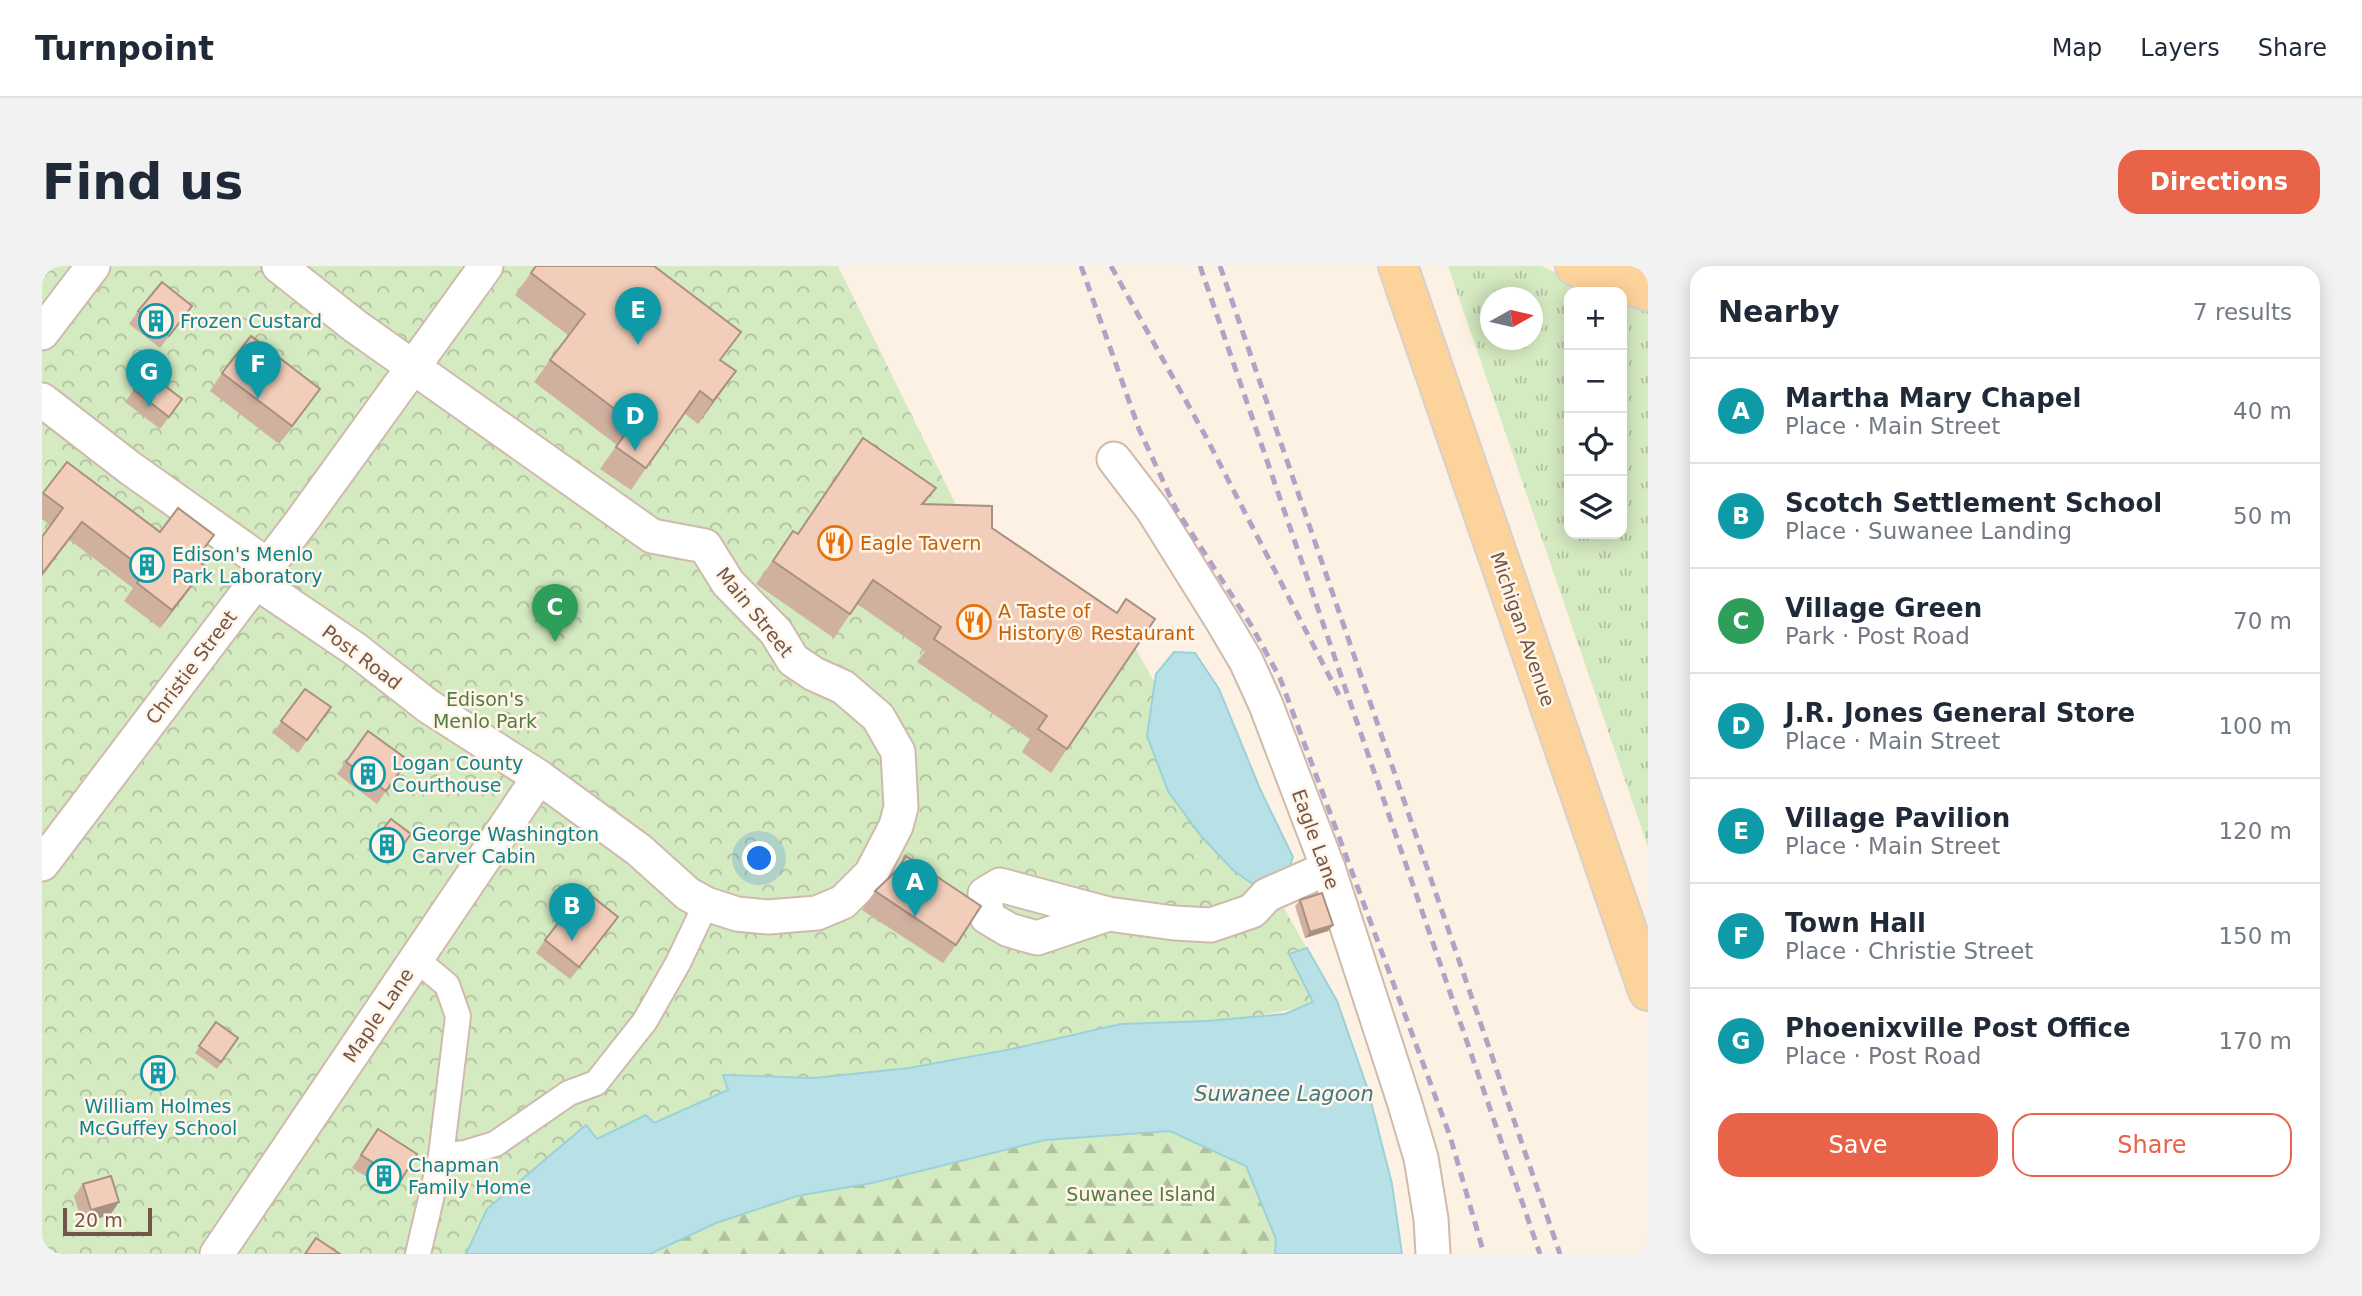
<!DOCTYPE html>
<html lang="en">
<head>
<meta charset="utf-8">
<style>
  body { margin:0; font-family:"DejaVu Sans",sans-serif; background:#f2f2f3; color:#1f2937 }
  .controls { position:absolute; right:21px; top:21px; display:grid; overflow:hidden; border-radius:14px; box-shadow:0 4px 18px #0003 }
  .controls button { width:63px; height:63px; display:grid; place-items:center; padding:0; border:0; border-bottom:2px solid #e0e1e3; background:#fff; color:#1f2937; font:35px sans-serif }
  .compass { position:absolute; left:1438px; top:21px; width:63px; height:63px; border-radius:50%; background:#fff; box-shadow:0 4px 18px #0003; rotate:82deg }
  .scale { position:absolute; left:21px; bottom:18px; width:89px; box-sizing:border-box; padding-left:7px; border:4px solid #745649; border-top:0; font-size:19px; line-height:24px; white-space:nowrap; color:#745649; -webkit-text-stroke:5px #fff5e9; paint-order:stroke }
  .you { position:absolute; left:718px; top:593px; width:24px; height:24px; margin:-18px; border:5px solid #fff; border-radius:50%; background:#1a73e8; box-shadow:0 0 0 10px #1a73e833 }
  .badge { display:grid; place-items:center; width:46px; height:46px; border-radius:50%; background:#e86347; color:#fff; font-size:23px; font-weight:700 }
  .pin { position:absolute; translate:-50% -58px; filter:drop-shadow(0 2px 4px #0008) }
  .pin::after { content:''; position:absolute; top:37px; width:24px; height:21px; background:inherit; clip-path:polygon(0 0,100% 0,50% 100%) }
  .list { margin:0; padding:0; list-style:none }
  h2 { display:flex; justify-content:space-between; align-items:center; height:91px; margin:0; padding:0 28px; font-size:30px }
  h2 small { font-size:23px; font-weight:400; color:#747a83 }
  .list li { display:grid; grid-template-columns:46px 1fr auto; gap:21px; align-items:center; box-sizing:border-box; height:105px; padding:0 28px; border-top:2px solid #e0e1e3 }
  .list b { display:block; font-size:26px; white-space:nowrap }
  .list p { margin:0; font-size:23px; white-space:nowrap; color:#747a83 }
  .list em { font-size:23px; font-style:normal; color:#747a83 }
  .actions { display:flex; gap:14px; padding:21px 28px }
  .actions a { flex:1; padding:16px 0; border:2px solid #e86347; border-radius:21px; text-align:center; font-size:24px; color:#e86347 }
  .actions .main { background:#e86347; color:#fff }
  .icon { flex:none; width:38px; height:38px; fill:none; stroke:currentColor; stroke-width:2; stroke-linecap:round; stroke-linejoin:round }
  .map { position:relative; flex:none; width:1606px; height:988px; overflow:hidden; border-radius:21px }
  header { display:flex; align-items:center; gap:42px; box-sizing:border-box; height:98px; padding:0 35px; background:#fff; border-bottom:2px solid #e0e1e3 }
  header strong { font-size:33px }
  nav { display:flex; gap:38px; margin-inline-start:auto; font-size:24px }
  .intro { display:flex; align-items:center; justify-content:space-between; box-sizing:border-box; height:168px; padding:0 42px }
  h1 { margin:0; font-size:49px }
  .button { padding:18px 32px; border-radius:21px; background:#e86347; color:#fff; font-size:24px; font-weight:700 }
  main { display:flex; gap:42px; padding:0 42px }
  aside { flex:1; background:#fff; border-radius:21px; box-shadow:0 4px 18px #0003 }
  .map>svg:first-child { display:block }
  .grass { fill:url(#grass-tufts); fill-rule:evenodd }
  .forest { fill:url(#forest-firs) }
  .park { fill:url(#park-crowns) }
  .water { fill:#b7e1e6; stroke:#9dd1d8; stroke-width:2 }
  .lines { fill:none; stroke-linecap:round; stroke-linejoin:round }
  .pedestrian-casing { stroke:#d0baac; stroke-width:28 }
  .minor-casing { stroke:#d0baac; stroke-width:37 }
  .primary-casing { stroke:#d8d0cc; stroke-width:42 }
  .pedestrian { stroke:#fff; stroke-width:24 }
  .minor { stroke:#fff; stroke-width:33 }
  .primary { stroke:#fcd39b; stroke-width:38 }
  .rail { stroke:#b3a2c6; stroke-width:5; stroke-dasharray:10 7; stroke-linecap:butt }
  .wall { fill:#d0b1a0 }
  .shaded-wall { fill:#a99082 }
  .building { fill:#f2ceba; stroke:#a99082; stroke-width:2 }
  .labels { text-anchor:middle; stroke-width:5; stroke-linejoin:round; paint-order:stroke }
  .culture-label { font-size:19px; fill:#0d838f; stroke:#fff5e9; text-anchor:start }
  .food-label { font-size:19px; fill:#c56008; stroke:#fff5e9; text-anchor:start }
  .street-label { font-size:19px; fill:#745649; stroke:#fff5e9 }
  .park-label { font-size:19px; fill:#547a41; stroke:#fff5e9 }
  .water-label { font-size:21px; font-style:italic; fill:#3f7981; stroke:#fff5e9 }
</style>
</head>
<body>
<header>
<strong>Turnpoint</strong>
<nav><a>Map</a><a>Layers</a><a>Share</a></nav>
</header>
<div class="intro"><h1>Find us</h1><a class="button">Directions</a></div>
<main>
<div class="map">
<svg width="1606" height="988" viewBox="0 0 1606 988">
  <defs>
    <pattern id="grass-tufts" width="24" height="20" patternUnits="userSpaceOnUse" patternTransform="scale(1.75)"><rect width="24" height="20" fill="#d4eac1"/><path d="M3 7l-1-3M5 7V3M7 7l1-3M15 17l-1-3M17 17v-4M19 17l1-3" fill="none" stroke="#b1c09f"/></pattern>
    <pattern id="forest-firs" width="22" height="20" patternUnits="userSpaceOnUse" patternTransform="scale(1.75)"><rect width="22" height="20" fill="#d4eac1"/><path d="M5 1l3.5 6h-7zM16 11l3.5 6h-7z" fill="#b1c09f"/></pattern>
    <pattern id="park-crowns" width="20" height="18" patternUnits="userSpaceOnUse" patternTransform="scale(1.75)"><rect width="20" height="18" fill="#d4eac1"/><path d="M2 6a3 3 0 1 1 6 0M12 15a3 3 0 1 1 6 0" fill="none" stroke="#b1c09f"/></pattern>
  </defs>
  <rect width="100%" height="100%" fill="#fcf1e3"/>
  <path class="grass" d="M1406,0H1499L1558,26H1527V268H1580V34L1606,41V581ZM1448,32H1490V74H1448Z"/>
  <polygon class="forest" points="1128,865 1204,900 1234,973 1233,988 608,988 674,957 755,930 830,917 1003,874"/>
  <polygon class="park" points="0,0 796,0 922,255 1085,368 1295,735 555,873 492,988 0,988"/>
  <g class="water">
    <polygon points="1132,386 1153,387 1177,423 1218,523 1251,591 1246,605 1209,617 1191,604 1159,570 1126,525 1105,470 1114,408"/>
    <polygon points="1265,682 1295,735 1326,824 1350,918 1360,988 1233,988 1234,973 1204,900 1128,865 1003,874 830,917 755,930 674,957 608,988 424,988 445,943 544,859 555,873 604,849 612,857 686,824 681,809 772,812 867,802 970,783 1079,758 1165,755 1243,748 1271,736 1247,688"/>
  </g>
  <g class="lines">
    <g class="pedestrian-casing">
      <g id="pedestrian">
        <polyline points="374,693 405,719 416,750 399,890 376,988"/>
        <polyline points="399,890 423,887 453,878 527,827 554,817 603,755 636,697 664,638"/>
      </g>
    </g>
    <g class="minor-casing">
      <g id="minor">
        <polyline points="0,67 51,0"/>
        <polyline points="0,134 88,202 225,299"/>
        <polyline points="1072,193 1111,244 1181,356 1204,395 1224,439 1286,602 1362,835 1379,892 1389,953 1391,988"/>
        <polyline points="214,316 313,383 386,440 497,511 597,584 646,628 664,638 695,648 726,651 775,647 801,636 829,608 854,560 859,541 856,486 836,451 801,421 772,408 751,394 734,366 686,317 663,280 610,270 313,60 237,0"/>
        <polyline points="0,598 259,256 444,0"/>
        <polyline points="1066,648 995,672 967,664 945,651 943,628 958,619 1066,648 1132,657 1169,659 1210,645 1225,629 1286,602"/>
        <polyline points="175,988 497,511"/>
      </g>
    </g>
    <g class="primary-casing">
      <g id="primary">
        <polyline points="1356,0 1606,725"/>
        <polyline points="1533,0 1554,9 1606,25"/>
      </g>
    </g>
    <use href="#pedestrian" class="pedestrian"/>
    <use href="#minor" class="minor"/>
    <use href="#primary" class="primary"/>
    <g class="rail">
      <polyline points="1039,0 1097,163 1134,243 1209,359 1238,412 1408,870 1442,988"/>
      <polyline points="1069,0 1164,171 1297,429"/>
      <polyline points="1158,0 1498,988"/>
      <polyline points="1178,0 1518,988"/>
    </g>
  </g>
  <g class="wall">
    <polygon points="494,0 679,94 694,105 656,158 642,147 589,224 558,203 575,179 492,116 526,69 473,29"/>
    <polygon points="150,40 118,82 87,58 96,45"/>
    <polygon points="105,106 140,133 118,163 83,136"/>
    <polygon points="180,107 265,141 237,178 168,125"/>
    <polygon points="25,196 164,301 118,362 82,335 91,322 0,253 0,229"/>
    <polygon points="894,222 882,238 950,262 1025,483 1009,507 980,486 988,473 875,396 883,385 815,338 792,372 714,318 751,265 755,267"/>
    <polygon points="263,423 289,442 256,487 231,467"/>
    <polygon points="326,465 366,494 335,538 295,508"/>
    <polygon points="349,553 369,568 346,599 325,584"/>
    <polygon points="864,590 914,679 901,697 820,644 833,625 851,608"/>
    <polygon points="1258,634 1291,659 1286,665 1263,672 1253,640"/>
    <polygon points="576,651 528,713 494,687 503,674"/>
    <polygon points="174,756 196,772 175,803 153,787"/>
    <polygon points="336,863 359,914 350,926 310,902"/>
    <polygon points="41,918 77,936 68,949 40,957 32,930"/>
  </g>
  <g class="shaded-wall">
    <polygon points="694,105 678,128 656,158 671,135"/>
    <polygon points="278,123 265,141 237,178 250,160"/>
    <polygon points="40,256 27,274 0,310 0,308"/>
    <polygon points="164,301 151,319 118,362 130,344"/>
    <polygon points="576,651 567,664 528,713 537,701"/>
    <polygon points="1291,659 1286,665 1263,672 1268,666"/>
    <polygon points="77,936 68,949 40,957 49,944"/>
  </g>
  <g class="building">
    <polygon points="494,0 612,0 699,66 678,94 694,105 671,135 658,125 604,202 574,181 591,157 508,94 543,48 489,7"/>
    <polygon points="120,16 150,40 127,70 96,45"/>
    <polygon points="209,70 278,123 250,160 180,107"/>
    <polygon points="105,106 140,133 127,151 92,124"/>
    <polygon points="821,172 894,222 880,238 950,240 950,262 1075,347 1084,333 1113,353 1025,483 996,463 1005,450 892,373 899,361 831,314 808,348 731,295 751,265 756,268"/>
    <polygon points="25,196 118,266 136,242 172,269 154,293 164,301 130,344 95,317 104,305 40,256 0,308 0,271 21,242 1,227"/>
    <polygon points="263,423 289,441 265,474 239,455"/>
    <polygon points="326,465 366,494 344,525 304,496"/>
    <polygon points="349,553 369,568 350,593 330,577"/>
    <polygon points="864,590 939,640 914,679 833,625 856,603"/>
    <polygon points="542,624 576,651 537,701 503,674"/>
    <polygon points="1280,627 1291,659 1268,666 1258,634"/>
    <polygon points="174,756 196,772 179,796 157,780"/>
    <polygon points="336,863 375,888 359,914 319,889"/>
    <polygon points="69,910 77,936 49,944 41,918"/>
    <polygon points="274,972 298,988 263,988"/>
  </g>
  <defs>
    <g id="building-ring" transform="scale(1.75)"><circle r="9.5" fill="#fff5e9" stroke="#0f9aa8" stroke-width="1.5"/><path d="M-4-6H4V6H1V3H-1V6H-4ZM-2.5-4.3h1.7v1.8h-1.7ZM.8-4.3h1.7v1.8H.8ZM-2.5-1h1.7V.8h-1.7ZM.8-1h1.7V.8H.8Z" fill="#0f9aa8"/></g>
    <g id="restaurant-ring" transform="scale(1.75)"><circle r="9.5" fill="#fff5e9" stroke="#e8710a" stroke-width="1.5"/><path d="M-5-6h1v4h1v-4h1v4h1v-4h1v5L-1.5 .5V6h-2V.5L-5-1ZM5-6V6H3V1.5H1.5Q1.5-4 5-6Z" fill="#e8710a"/></g>
  </defs>
  <g fill-rule="evenodd">
    <use href="#building-ring" x="114" y="55"/>
    <use href="#restaurant-ring" x="793" y="277"/>
    <use href="#building-ring" x="105" y="299"/>
    <use href="#restaurant-ring" x="932" y="356"/>
    <use href="#building-ring" x="326" y="508"/>
    <use href="#building-ring" x="345" y="579"/>
    <use href="#building-ring" x="116" y="807"/>
    <use href="#building-ring" x="342" y="910"/>
  </g>
  <g class="labels">
    <g class="culture-label">
      <text x="138" y="62">Frozen Custard</text>
      <text x="130" y="295">Edison's Menlo<tspan x="130" dy="22">Park Laboratory</tspan></text>
      <text x="350" y="504">Logan County<tspan x="350" dy="22">Courthouse</tspan></text>
      <text x="370" y="575">George Washington<tspan x="370" dy="22">Carver Cabin</tspan></text>
      <text x="116" y="847" text-anchor="middle">William Holmes<tspan x="116" dy="22">McGuffey School</tspan></text>
      <text x="366" y="906">Chapman<tspan x="366" dy="22">Family Home</tspan></text>
    </g>
    <g class="food-label">
      <text x="818" y="284">Eagle Tavern</text>
      <text x="956" y="352">A Taste of<tspan x="956" dy="22">History® Restaurant</tspan></text>
    </g>
    <g class="street-label">
      <text transform="translate(713 346) rotate(51)" y="7">Main Street</text>
      <text transform="translate(1481 363) rotate(71)" y="7">Michigan Avenue</text>
      <text transform="translate(320 391) rotate(37)" y="7">Post Road</text>
      <text transform="translate(149 401) rotate(-53)" y="7">Christie Street</text>
      <text transform="translate(1274 573) rotate(70)" y="7">Eagle Lane</text>
      <text transform="translate(336 749) rotate(-56)" y="7">Maple Lane</text>
    </g>
    <g class="park-label">
      <text x="443" y="440">Edison's<tspan x="443" dy="22">Menlo Park</tspan></text>
      <text x="1099" y="935">Suwanee Island</text>
    </g>
    <g class="water-label">
      <text x="1242" y="835">Suwanee Lagoon</text>
    </g>
  </g>
</svg>
<div class="controls">
<button>+</button>
<button>−</button>
<button><svg class="icon" aria-label="locate" viewBox="0 0 24 24"><circle cx="12" cy="12" r="6"/><path d="M12 2v4M12 18v4M2 12h4M18 12h4"/></svg></button>
<button><svg class="icon" aria-label="layers" viewBox="0 0 24 24"><path d="M12 4l9 5-9 5-9-5zM3 14l9 5 9-5"/></svg></button>
</div>
<svg class="compass" viewBox="-18 -18 36 36"><path d="M0-13l5 13h-10z" fill="#e53935"/><path d="M0 13l5-13h-10z" fill="#747a83"/></svg>
<div class="scale">20 m</div>
<div class="you"></div>
<div class="pin badge" style="left:873px;top:651px;background:#0f9aa8">A</div>
<div class="pin badge" style="left:530px;top:675px;background:#0f9aa8">B</div>
<div class="pin badge" style="left:513px;top:376px;background:#2e9e5b">C</div>
<div class="pin badge" style="left:593px;top:185px;background:#0f9aa8">D</div>
<div class="pin badge" style="left:596px;top:79px;background:#0f9aa8">E</div>
<div class="pin badge" style="left:216px;top:133px;background:#0f9aa8">F</div>
<div class="pin badge" style="left:107px;top:141px;background:#0f9aa8">G</div>
</div>
<aside>
<h2>Nearby<small>7 results</small></h2>
<ul class="list">
<li><span class="badge" style="background:#0f9aa8">A</span><div><b>Martha Mary Chapel</b><p>Place · Main Street</p></div><em>40 m</em></li>
<li><span class="badge" style="background:#0f9aa8">B</span><div><b>Scotch Settlement School</b><p>Place · Suwanee Landing</p></div><em>50 m</em></li>
<li><span class="badge" style="background:#2e9e5b">C</span><div><b>Village Green</b><p>Park · Post Road</p></div><em>70 m</em></li>
<li><span class="badge" style="background:#0f9aa8">D</span><div><b>J.R. Jones General Store</b><p>Place · Main Street</p></div><em>100 m</em></li>
<li><span class="badge" style="background:#0f9aa8">E</span><div><b>Village Pavilion</b><p>Place · Main Street</p></div><em>120 m</em></li>
<li><span class="badge" style="background:#0f9aa8">F</span><div><b>Town Hall</b><p>Place · Christie Street</p></div><em>150 m</em></li>
<li><span class="badge" style="background:#0f9aa8">G</span><div><b>Phoenixville Post Office</b><p>Place · Post Road</p></div><em>170 m</em></li>
</ul>
<div class="actions"><a class="main">Save</a><a>Share</a></div>
</aside>
</main>
</body>
</html>
